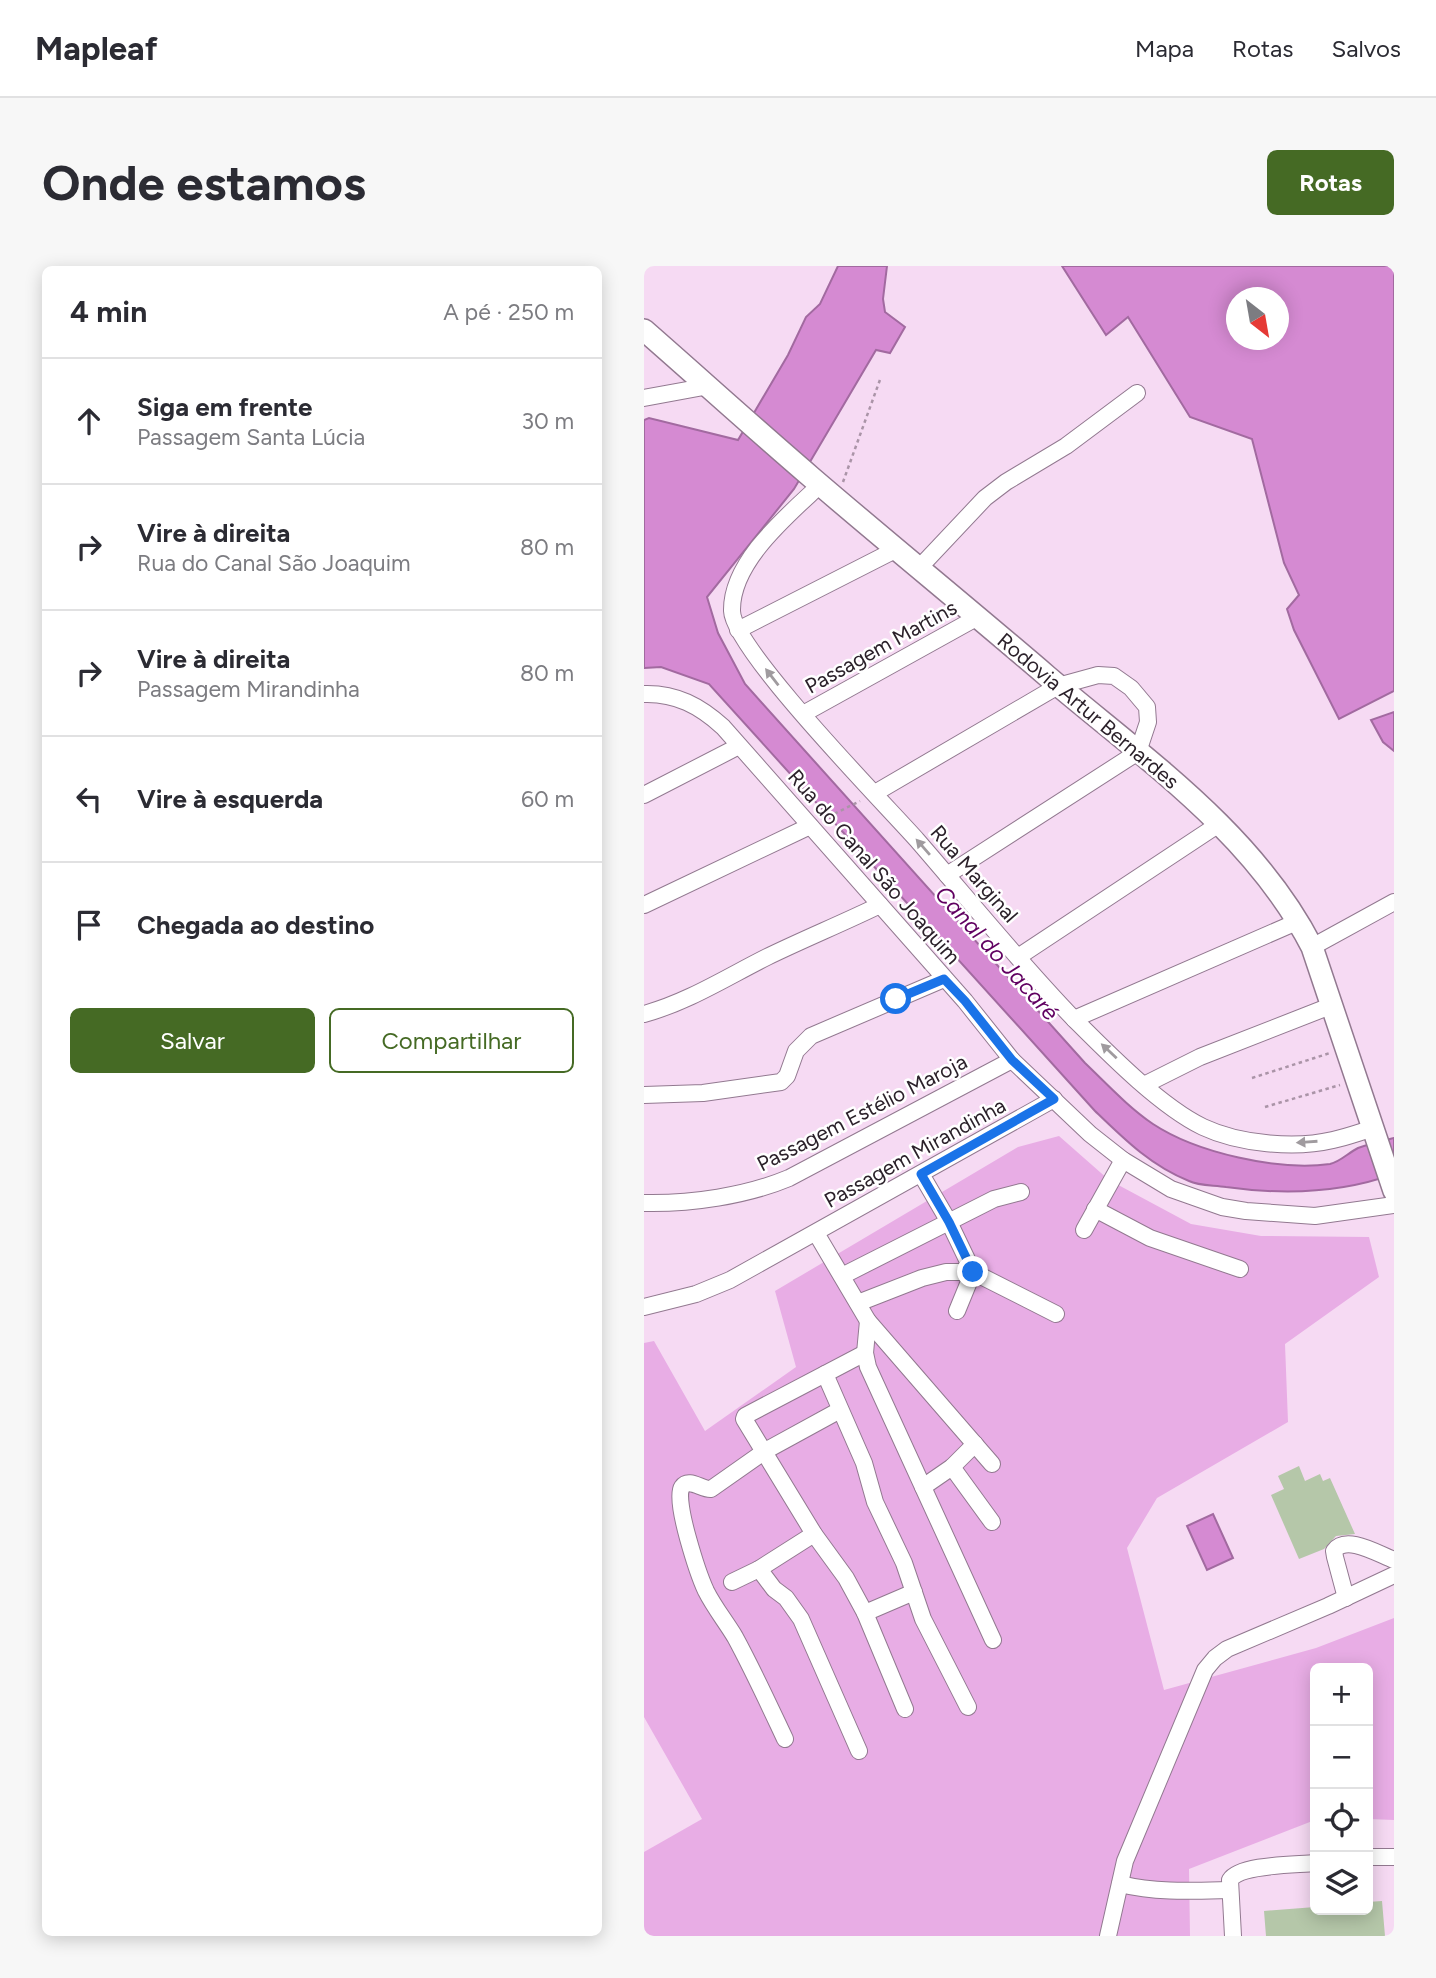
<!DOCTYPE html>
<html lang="pt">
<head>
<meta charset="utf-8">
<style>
  body { margin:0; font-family:Figtree,sans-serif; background:#f7f7f7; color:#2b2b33 }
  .controls { position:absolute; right:21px; bottom:21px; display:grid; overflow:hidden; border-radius:10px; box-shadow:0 4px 18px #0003 }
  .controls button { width:63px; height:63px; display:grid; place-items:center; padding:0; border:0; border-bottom:2px solid #e1e1e2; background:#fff; color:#2b2b33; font:35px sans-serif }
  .compass { position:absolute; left:582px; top:21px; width:63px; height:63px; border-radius:50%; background:#fff; box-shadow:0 4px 18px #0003; rotate:149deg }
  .stop { position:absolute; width:21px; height:21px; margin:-16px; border:5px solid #1a73e8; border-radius:50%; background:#fff }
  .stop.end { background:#1a73e8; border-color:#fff; box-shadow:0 2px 7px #0008 }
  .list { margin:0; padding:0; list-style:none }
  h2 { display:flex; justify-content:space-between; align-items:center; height:91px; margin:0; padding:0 28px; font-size:30px }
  h2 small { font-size:23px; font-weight:400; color:#7c7c81 }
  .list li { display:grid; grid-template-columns:46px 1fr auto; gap:21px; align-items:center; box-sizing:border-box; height:126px; padding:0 28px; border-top:2px solid #e1e1e2 }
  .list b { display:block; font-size:26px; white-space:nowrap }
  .list p { margin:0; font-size:23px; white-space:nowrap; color:#7c7c81 }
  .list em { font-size:23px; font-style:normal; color:#7c7c81 }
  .actions { display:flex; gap:14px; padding:21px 28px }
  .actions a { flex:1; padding:16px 0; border:2px solid #456a24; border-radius:10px; text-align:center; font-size:24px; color:#456a24 }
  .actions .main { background:#456a24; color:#fff }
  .icon { flex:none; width:38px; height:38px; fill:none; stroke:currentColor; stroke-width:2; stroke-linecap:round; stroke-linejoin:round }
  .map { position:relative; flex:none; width:750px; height:1670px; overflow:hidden; border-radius:10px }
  header { display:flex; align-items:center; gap:42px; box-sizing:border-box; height:98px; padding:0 35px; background:#fff; border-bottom:2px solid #e1e1e2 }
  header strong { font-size:33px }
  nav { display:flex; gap:38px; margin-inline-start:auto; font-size:24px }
  .intro { display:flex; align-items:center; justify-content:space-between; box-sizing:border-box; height:168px; padding:0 42px }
  h1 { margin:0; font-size:49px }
  .button { padding:18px 32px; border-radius:10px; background:#456a24; color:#fff; font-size:24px; font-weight:700 }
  main { display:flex; gap:42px; padding:0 42px }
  aside { flex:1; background:#fff; border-radius:10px; box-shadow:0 4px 18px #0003 }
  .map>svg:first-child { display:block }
  .green { fill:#e8ade5 }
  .water { fill:#d58ad2; stroke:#a26aa0; stroke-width:2; fill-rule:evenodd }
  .building { fill:#b5c7a9 }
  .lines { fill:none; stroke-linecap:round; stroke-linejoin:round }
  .minor-casing { stroke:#927990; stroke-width:18 }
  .major-casing { stroke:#927990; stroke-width:24 }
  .path { stroke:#aa94a7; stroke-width:2.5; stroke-dasharray:3.5 3.5; stroke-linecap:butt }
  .minor { stroke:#fff; stroke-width:16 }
  .major { stroke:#fff; stroke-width:21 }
  .oneway { fill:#a09b9f }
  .route { stroke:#1a73e8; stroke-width:9 }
  .labels { text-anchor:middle; stroke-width:5; stroke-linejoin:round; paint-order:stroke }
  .street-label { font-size:21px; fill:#2b212a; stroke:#fff }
  .water-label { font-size:23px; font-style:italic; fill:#610061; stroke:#fff }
</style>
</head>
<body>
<header>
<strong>Mapleaf</strong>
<nav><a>Mapa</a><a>Rotas</a><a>Salvos</a></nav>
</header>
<div class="intro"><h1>Onde estamos</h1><a class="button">Rotas</a></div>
<main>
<aside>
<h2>4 min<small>A pé · 250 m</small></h2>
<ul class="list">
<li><svg class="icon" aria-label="ahead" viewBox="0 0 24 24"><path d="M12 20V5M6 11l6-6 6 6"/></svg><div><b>Siga em frente</b><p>Passagem Santa Lúcia</p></div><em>30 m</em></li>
<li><svg class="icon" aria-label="right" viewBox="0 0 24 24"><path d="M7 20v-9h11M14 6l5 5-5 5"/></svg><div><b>Vire à direita</b><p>Rua do Canal São Joaquim</p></div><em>80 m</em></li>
<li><svg class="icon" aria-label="right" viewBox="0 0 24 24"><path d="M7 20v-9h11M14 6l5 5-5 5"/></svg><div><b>Vire à direita</b><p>Passagem Mirandinha</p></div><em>80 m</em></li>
<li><svg class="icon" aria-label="left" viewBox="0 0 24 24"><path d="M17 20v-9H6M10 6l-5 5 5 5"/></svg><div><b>Vire à esquerda</b></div><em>60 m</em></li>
<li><svg class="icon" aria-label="arrive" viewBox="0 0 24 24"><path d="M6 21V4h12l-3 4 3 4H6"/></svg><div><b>Chegada ao destino</b></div></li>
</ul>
<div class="actions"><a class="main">Salvar</a><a>Compartilhar</a></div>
</aside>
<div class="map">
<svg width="750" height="1670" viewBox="0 0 750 1670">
  <rect width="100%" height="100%" fill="#f6daf3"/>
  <polygon class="green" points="415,870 465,914 547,958 617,970 725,971 735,1011 641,1078 644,1156 513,1232 483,1282 520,1424 672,1382 750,1352 750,1554 724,1553 724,1402 671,1402 671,1554 545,1603 546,1670 0,1670 0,1586 58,1553 0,1451 0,1077 10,1075 61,1165 152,1101 131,1025 374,881"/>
  <g class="water">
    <path d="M194,0H243L239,33L241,46L261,61L246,87L232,84L150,223L63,331L74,367L101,418L441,797C463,818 484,841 509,858C553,887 634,905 686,898C696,896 704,887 714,882C725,878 738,875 750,872V908C695,928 639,929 582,921C570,919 555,920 545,915C507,900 480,873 451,845L65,418L17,401L0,402V154L5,152L94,174L144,89L162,51L176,38Z"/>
    <path d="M418,0H750V425L695,453L650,364L643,343L655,329L640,297L608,173L546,151L484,51L462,69ZM592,32H634V74H592Z"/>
    <polygon points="750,446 750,485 739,476 727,454"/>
    <polygon points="569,1248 589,1292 563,1304 543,1260"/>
  </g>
  <g class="building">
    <polygon points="655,1200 661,1215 676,1208 679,1215 686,1212 711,1268 692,1270 680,1283 655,1293 627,1229 640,1223 634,1210"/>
    <polygon points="738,1635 741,1670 622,1670 620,1645 671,1641 671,1644 724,1644 724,1636"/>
  </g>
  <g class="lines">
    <g class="minor-casing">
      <g id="minor">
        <polyline points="0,132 65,120"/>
        <path d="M176,219C143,250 87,296 88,345C89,383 241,538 273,574C325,634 375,696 430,753C465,788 516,840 559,861C595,878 651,883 689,874C703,871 716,866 730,862"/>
        <polyline points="275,302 341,232 362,216 422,180 493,127"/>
        <polyline points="94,364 253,283"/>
        <path d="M0,428C32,427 56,440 79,461L321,735L368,794L446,868L479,894L527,923L578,941L602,945L671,950L750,939"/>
        <polyline points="159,448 334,351"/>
        <polyline points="231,527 414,420 454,409 470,410 487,422 503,441 504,456 494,486 303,609"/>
        <polyline points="0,529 95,480"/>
        <polyline points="0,639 166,560"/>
        <polyline points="668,681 750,636"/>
        <polyline points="374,691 575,558"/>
        <path d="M0,748C44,736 83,711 123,691C160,673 199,657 236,639"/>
        <polyline points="430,753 655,655"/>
        <polyline points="500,819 556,791 689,739"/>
        <polyline points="0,829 59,827 137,816 143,810 152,785 167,770 300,713"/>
        <polyline points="277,908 305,956 329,1006 412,1048"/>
        <path d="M0,937C47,938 102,930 145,912L368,794"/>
        <polyline points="451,943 506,972 596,1003"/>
        <polyline points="440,964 479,894"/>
        <polyline points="172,967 224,1055 348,1198"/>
        <polyline points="198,1010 350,933 377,926"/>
        <polyline points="214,1037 278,1012 302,1006 329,1006 313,1045"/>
        <polyline points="0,1041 52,1028 86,1014 410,833"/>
        <polyline points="224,1055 221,1087 224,1101 349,1374"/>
        <polyline points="221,1087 101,1150 100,1153 170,1268 202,1312 221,1347 261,1443"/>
        <polyline points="181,1108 220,1197 231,1236 260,1297 279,1353 324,1441"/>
        <polyline points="308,1201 348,1256"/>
        <polyline points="279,1221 308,1201 331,1178"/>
        <polyline points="115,1303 130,1323 142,1332 157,1353 215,1485"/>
        <polyline points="88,1316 115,1303 170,1268"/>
        <path d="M702,1332L691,1291L690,1285C702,1268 734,1288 750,1294"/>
        <polyline points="221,1347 270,1326"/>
        <path d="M141,1473C125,1439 109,1404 91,1371C82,1356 70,1341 62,1325C55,1310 29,1234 38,1221C45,1211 58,1224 67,1223L121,1185L196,1144"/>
        <polyline points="724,1591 750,1591"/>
        <path d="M476,1618C513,1627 548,1625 586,1624"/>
        <polyline points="464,1670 481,1595 561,1404 571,1392 583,1383 684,1340 750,1309"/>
        <path d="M589,1670L586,1614C596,1598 652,1599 671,1597"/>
      </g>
    </g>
    <g class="major-casing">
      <path id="major" d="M0,64C56,113 111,163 167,211C245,278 325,343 403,410C498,491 609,566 668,681L750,925"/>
    </g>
    <g class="path">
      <polyline points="199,216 237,111"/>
      <polyline points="178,554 216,535"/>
      <polyline points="608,812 686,787"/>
      <polyline points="621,841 696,819"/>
    </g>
    <use href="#minor" class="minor"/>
    <use href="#major" class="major"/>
  </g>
  <defs><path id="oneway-solid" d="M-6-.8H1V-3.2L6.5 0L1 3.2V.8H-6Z" transform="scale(1.75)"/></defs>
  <g class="oneway">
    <use href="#oneway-solid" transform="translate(128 411) rotate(-128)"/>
    <use href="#oneway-solid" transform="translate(279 581) rotate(-131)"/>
    <use href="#oneway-solid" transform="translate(465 785) rotate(-137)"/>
    <use href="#oneway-solid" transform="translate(663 876) rotate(176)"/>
  </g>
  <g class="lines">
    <polyline class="route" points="252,733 300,713 321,735 368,794 410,833 277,908 305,956 329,1006"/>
  </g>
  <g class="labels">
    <g class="street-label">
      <text transform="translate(237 381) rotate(-29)" y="7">Passagem Martins</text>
      <text transform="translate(444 445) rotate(40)" y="7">Rodovia Artur Bernardes</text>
      <text transform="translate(230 601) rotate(49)" y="7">Rua do Canal São Joaquim</text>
      <text transform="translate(330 608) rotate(49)" y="7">Rua Marginal</text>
      <text transform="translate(218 847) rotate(-27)" y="7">Passagem Estélio Maroja</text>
      <text transform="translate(271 887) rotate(-29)" y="7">Passagem Mirandinha</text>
    </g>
    <g class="water-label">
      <text transform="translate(353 687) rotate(48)" y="8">Canal do Jacaré</text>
    </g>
  </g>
</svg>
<div class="controls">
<button>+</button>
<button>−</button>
<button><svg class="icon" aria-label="locate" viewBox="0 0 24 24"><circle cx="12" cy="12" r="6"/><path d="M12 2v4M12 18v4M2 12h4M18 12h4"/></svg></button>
<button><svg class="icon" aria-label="layers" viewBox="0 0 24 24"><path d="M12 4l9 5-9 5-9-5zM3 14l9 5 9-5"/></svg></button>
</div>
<svg class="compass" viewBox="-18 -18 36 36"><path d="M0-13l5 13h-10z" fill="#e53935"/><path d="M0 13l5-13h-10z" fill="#7c7c81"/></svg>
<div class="stop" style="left:252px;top:733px"></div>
<div class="stop end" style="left:329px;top:1006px"></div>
</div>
</main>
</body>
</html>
